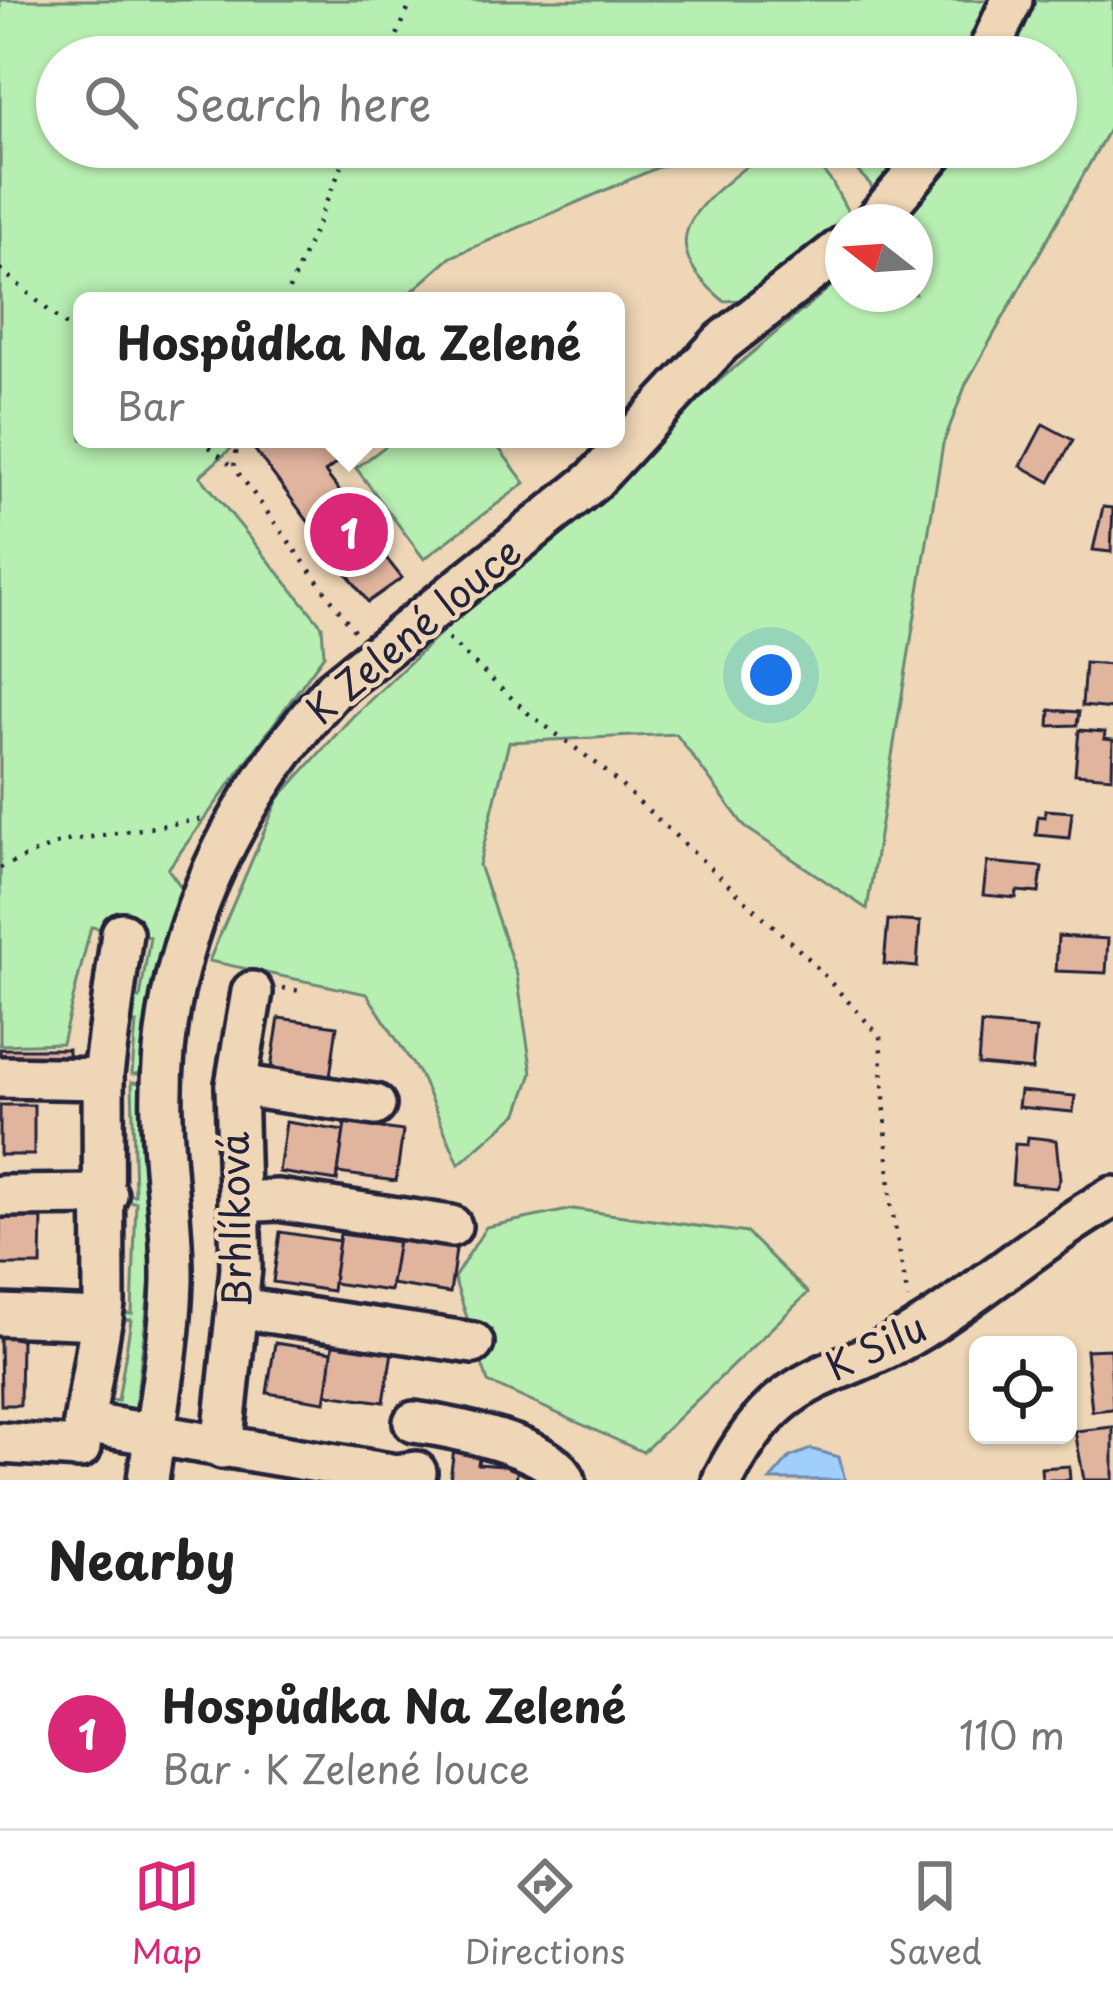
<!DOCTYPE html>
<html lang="en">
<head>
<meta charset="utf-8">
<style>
  body { margin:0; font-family:"Playpen Sans",sans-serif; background:#f2f2f2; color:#222 }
  .controls { position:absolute; right:36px; bottom:36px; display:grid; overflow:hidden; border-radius:18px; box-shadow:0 3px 9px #0004 }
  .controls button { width:108px; height:108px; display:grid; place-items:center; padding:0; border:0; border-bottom:3px solid #e0e0e0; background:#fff; color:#222; font:60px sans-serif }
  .compass { position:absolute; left:825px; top:204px; width:108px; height:108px; border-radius:50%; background:#fff; box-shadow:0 3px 9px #0004; rotate:287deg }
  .you { position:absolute; left:771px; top:675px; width:42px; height:42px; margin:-30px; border:9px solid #fff; border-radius:50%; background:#1a73e8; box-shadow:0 0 0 18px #1a73e833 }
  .badge { display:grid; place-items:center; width:78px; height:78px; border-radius:50%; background:#db2777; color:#fff; font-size:39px; font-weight:700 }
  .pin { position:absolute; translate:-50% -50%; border:6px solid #fff; box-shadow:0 3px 12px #0006 }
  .popup { position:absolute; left:73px; top:292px; width:552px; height:156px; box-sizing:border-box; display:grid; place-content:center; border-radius:18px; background:#fff; filter:drop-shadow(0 3px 9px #0005); font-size:39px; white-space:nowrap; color:#767676 }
  .popup b { font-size:45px; color:#222 }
  .popup::after { content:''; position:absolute; left:50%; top:100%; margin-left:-24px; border:24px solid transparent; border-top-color:#fff }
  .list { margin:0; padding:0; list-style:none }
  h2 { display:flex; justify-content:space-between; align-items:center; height:156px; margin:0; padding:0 48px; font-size:51px }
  h2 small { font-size:39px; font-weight:400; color:#767676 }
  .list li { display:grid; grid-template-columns:78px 1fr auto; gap:36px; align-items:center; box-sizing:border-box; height:192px; padding:0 48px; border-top:3px solid #e0e0e0 }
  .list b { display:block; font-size:45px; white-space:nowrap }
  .list p { margin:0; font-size:39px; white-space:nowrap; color:#767676 }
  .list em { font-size:39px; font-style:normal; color:#767676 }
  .icon { flex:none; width:66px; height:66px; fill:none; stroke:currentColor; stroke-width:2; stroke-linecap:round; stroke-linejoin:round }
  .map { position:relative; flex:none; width:1113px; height:1480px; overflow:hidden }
  .search { position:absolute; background:#fff; box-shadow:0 3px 9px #0004; left:36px; right:36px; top:36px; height:132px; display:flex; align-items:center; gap:30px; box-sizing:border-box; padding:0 42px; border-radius:66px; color:#767676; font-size:45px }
  .sheet { height:348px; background:#fff }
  nav { display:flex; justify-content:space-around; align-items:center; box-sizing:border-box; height:168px; border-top:3px solid #e0e0e0; background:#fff; font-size:33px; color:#767676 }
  nav a { display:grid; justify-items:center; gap:6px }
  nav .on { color:#db2777 }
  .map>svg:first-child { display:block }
  .green { fill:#b7eeb1; stroke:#6c8876; stroke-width:3 }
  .water { fill:#a0cffb; stroke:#6e8aae; stroke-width:3 }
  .building { fill:#e1b49e; stroke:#22223b; stroke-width:3 }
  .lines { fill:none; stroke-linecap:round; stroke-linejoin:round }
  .minor-casing { stroke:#22223b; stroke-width:48 }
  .path { stroke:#22223b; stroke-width:4.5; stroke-dasharray:3 9; stroke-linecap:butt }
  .minor { stroke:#eed6b6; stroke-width:39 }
  .labels { text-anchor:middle; stroke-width:9; stroke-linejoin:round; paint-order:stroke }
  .street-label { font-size:39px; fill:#22223b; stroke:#eed6b6 }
</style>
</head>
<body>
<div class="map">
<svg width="1113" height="1480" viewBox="0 0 1113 1480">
  <rect width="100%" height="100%" fill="#eed6b6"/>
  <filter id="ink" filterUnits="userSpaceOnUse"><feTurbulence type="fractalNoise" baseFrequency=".00833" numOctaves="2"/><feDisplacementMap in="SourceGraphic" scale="24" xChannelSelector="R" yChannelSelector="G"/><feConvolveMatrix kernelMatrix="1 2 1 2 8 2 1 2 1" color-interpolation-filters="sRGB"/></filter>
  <g filter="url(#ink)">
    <g class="green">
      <polygon points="0,0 1113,0 1113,122 966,384 943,444 867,909 745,827 676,734 509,742 479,865 517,975 532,1073 518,1113 459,1164 421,1077 367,994 209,961 278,799 352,717 624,461 843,276 843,294 915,294 915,222 889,222 870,184 834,147 1056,147 1056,57 57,57 57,147 705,147 451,257 401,301 82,301 82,439 242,439 200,476 322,626 324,655 168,869 187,895 167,963 159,963 143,1074 132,1074 136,1023 119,1020 123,996 140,998 150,937 91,927 62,1043 0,1045"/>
      <path d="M770,147H802L832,182L849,214L744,300L724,301C639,232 712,197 770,147Z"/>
      <polygon points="395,439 492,439 525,483 424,559 356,468"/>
      <polygon points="132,1082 142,1083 150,1282 134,1421 112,1417 101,1399 118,1401 131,1320 114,1318 115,1313 132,1314 136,1202 118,1202 118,1196 135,1195"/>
      <polygon points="573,1209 747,1233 808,1293 643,1452 488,1382 454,1278 486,1227"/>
    </g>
    <polygon class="water" points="811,1449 839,1457 845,1480 770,1480 790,1457"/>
    <g class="building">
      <polygon points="1043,424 1073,440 1050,482 1021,466"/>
      <polygon points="253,439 368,439 325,472 344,497 340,500 402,578 368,602 249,442"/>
      <polygon points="1103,507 1113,508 1111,552 1093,550"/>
      <polygon points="1085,663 1111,665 1113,709 1082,706"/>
      <polygon points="1050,710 1079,712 1077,725 1049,726"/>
      <polygon points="1079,730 1105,732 1104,739 1113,740 1112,777 1075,774"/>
      <polygon points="1045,810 1072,812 1069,838 1036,835 1038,816 1045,817"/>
      <polygon points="987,862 1042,867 1039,893 1017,891 1016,898 983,895"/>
      <polygon points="888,920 920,922 917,967 884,964"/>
      <polygon points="1058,936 1108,939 1106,973 1056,971"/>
      <polygon points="279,1018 337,1026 330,1077 271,1068"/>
      <polygon points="981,1024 1036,1029 1032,1070 978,1065"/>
      <rect x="0" y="1049" width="68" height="18"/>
      <polygon points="1020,1091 1075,1096 1073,1112 1018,1107"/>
      <rect x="0" y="1105" width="34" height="50"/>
      <polygon points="286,1122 344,1131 337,1181 279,1172"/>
      <polygon points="345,1123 403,1131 396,1181 338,1173"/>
      <polygon points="1028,1137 1056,1140 1060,1179 1056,1188 1012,1184 1015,1144 1027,1145"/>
      <polygon points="0,1215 42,1215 41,1265 0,1265"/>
      <polygon points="280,1232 339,1241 332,1291 273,1282"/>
      <polygon points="340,1234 398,1242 390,1291 333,1283"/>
      <polygon points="399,1234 457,1242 450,1293 391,1284"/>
      <polygon points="0,1334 21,1340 20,1405 1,1405"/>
      <polygon points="275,1343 333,1352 325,1402 267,1393"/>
      <polygon points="333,1344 392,1352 384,1402 327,1394"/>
      <polygon points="1110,1349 1113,1409 1092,1411 1086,1350"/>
      <polygon points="1113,1427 1113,1480 1084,1480 1075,1431"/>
      <polygon points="455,1440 481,1444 478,1464 518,1467 516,1480 450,1480"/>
      <polygon points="1069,1466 1070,1480 1042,1480 1041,1468"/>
    </g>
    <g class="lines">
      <g class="minor-casing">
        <g id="minor">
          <polyline points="986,57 1012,0"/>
          <polyline points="874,222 938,147"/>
          <polyline points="122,933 103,1074 104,1304 84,1423 396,1475 416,1472"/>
          <polyline points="0,1077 103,1079"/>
          <polyline points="236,1085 375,1105"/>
          <polyline points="0,1196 107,1195"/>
          <polyline points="239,1202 278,1200 451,1226"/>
          <polyline points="239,1308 473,1343"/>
          <polyline points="0,1315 102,1319"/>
          <path d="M414,1422C451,1427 550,1446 565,1480"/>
          <polyline points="0,1443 80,1448"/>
          <polyline points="222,1448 241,1268 236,1085 252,992"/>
          <path d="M148,1480C157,1414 170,1348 172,1281C173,1226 163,1172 162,1117C157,955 227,807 334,689L593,481L721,343L843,247"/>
          <path d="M723,1480C784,1360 835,1386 930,1323C992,1283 1049,1233 1113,1197"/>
        </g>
      </g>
      <g class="path">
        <polyline points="388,57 412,0"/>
        <polyline points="0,269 82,339"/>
        <polyline points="284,301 350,147"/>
        <polyline points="200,439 232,466"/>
        <polyline points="238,439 234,467 356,633"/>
        <polyline points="448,639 528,713 601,767 808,958 880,1036 891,1204 908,1299"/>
        <polyline points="0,868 61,842 203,819"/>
        <polyline points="283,988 300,991"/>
      </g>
      <use href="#minor" class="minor"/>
    </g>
  </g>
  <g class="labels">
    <g class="street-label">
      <text transform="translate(414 631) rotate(-40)" y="14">K Zelené louce</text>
      <text transform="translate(236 1220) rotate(-91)" y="14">Brhlíková</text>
      <text transform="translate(876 1347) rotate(-25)" y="14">K Silu</text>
    </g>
  </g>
</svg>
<div class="controls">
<button><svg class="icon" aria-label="locate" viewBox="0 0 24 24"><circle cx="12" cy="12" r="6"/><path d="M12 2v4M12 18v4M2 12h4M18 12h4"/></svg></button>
</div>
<svg class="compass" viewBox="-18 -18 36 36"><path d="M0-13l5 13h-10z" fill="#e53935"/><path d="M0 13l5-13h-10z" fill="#767676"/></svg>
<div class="you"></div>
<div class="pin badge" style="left:349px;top:532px">1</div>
<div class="popup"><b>Hospůdka Na Zelené</b>Bar</div>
<div class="search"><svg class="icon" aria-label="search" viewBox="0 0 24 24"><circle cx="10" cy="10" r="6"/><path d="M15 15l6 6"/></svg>Search here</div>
</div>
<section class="sheet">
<h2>Nearby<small></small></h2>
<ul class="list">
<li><span class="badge">1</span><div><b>Hospůdka Na Zelené</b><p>Bar · K Zelené louce</p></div><em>110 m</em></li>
</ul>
</section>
<nav>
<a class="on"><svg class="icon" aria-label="map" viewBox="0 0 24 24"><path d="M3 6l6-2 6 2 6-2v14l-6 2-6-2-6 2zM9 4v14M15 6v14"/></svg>Map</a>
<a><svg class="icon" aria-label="directions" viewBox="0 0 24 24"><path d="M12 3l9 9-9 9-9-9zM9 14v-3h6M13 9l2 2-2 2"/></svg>Directions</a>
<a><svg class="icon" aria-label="saved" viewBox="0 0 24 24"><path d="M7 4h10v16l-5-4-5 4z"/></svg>Saved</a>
</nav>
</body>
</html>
